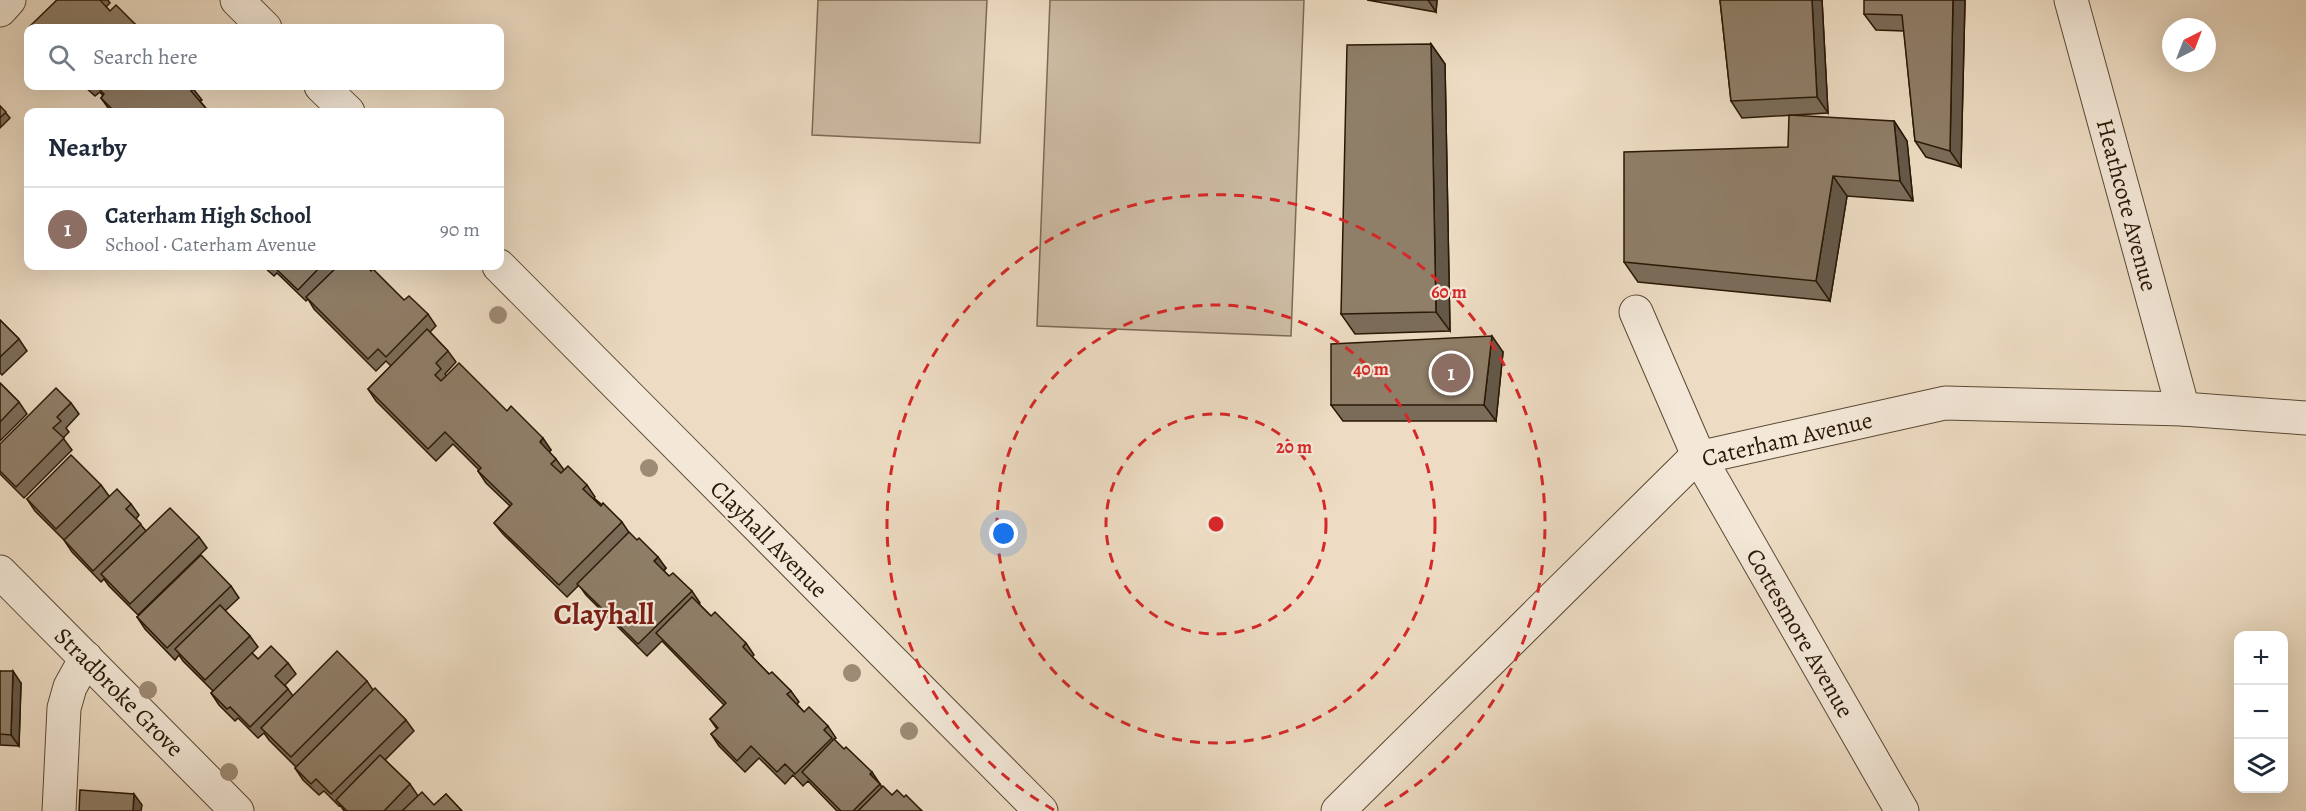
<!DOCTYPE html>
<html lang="en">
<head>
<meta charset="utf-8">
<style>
  body { margin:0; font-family:Alegreya,serif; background:#f6f6f7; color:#1f2937 }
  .controls { position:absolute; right:18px; bottom:18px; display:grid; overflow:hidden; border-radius:12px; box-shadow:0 6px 24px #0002 }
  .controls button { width:54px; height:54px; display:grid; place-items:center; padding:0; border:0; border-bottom:2px solid #e0e1e3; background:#fff; color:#1f2937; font:30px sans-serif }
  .compass { position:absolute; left:2162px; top:18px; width:54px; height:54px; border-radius:50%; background:#fff; box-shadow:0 6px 24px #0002; rotate:42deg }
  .you { position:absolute; left:1004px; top:534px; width:21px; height:21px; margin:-15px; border:4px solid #fff; border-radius:50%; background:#1a73e8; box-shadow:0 0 0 9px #1a73e833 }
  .badge { display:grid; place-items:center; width:39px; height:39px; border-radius:50%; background:#db2777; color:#fff; font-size:20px; font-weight:700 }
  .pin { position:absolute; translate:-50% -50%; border:3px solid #fff; box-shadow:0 2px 6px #0006 }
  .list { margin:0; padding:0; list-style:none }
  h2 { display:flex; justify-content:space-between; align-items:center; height:78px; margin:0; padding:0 24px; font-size:26px }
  h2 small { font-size:20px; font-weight:400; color:#747a83 }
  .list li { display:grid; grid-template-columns:39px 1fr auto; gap:18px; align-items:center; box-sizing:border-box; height:84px; padding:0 24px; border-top:2px solid #e0e1e3 }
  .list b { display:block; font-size:22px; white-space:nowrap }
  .list p { margin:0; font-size:20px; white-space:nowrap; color:#747a83 }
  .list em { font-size:20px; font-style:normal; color:#747a83 }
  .icon { flex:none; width:33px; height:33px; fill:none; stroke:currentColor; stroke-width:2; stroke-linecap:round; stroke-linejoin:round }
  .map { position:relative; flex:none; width:2306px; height:811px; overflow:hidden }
  .search { position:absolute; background:#fff; box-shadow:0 6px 24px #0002; left:24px; top:24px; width:480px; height:66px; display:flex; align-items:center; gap:15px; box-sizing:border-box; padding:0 21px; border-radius:12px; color:#747a83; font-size:22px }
  .panel { position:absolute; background:#fff; box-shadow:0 6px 24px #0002; left:24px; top:108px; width:480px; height:162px; border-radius:12px }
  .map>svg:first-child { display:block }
  .pitch { fill:#ccbba3; stroke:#7b6a54; stroke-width:1.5 }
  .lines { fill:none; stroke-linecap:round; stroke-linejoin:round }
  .minor-casing { stroke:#5b4935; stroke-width:35 }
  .minor { stroke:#f3e8d8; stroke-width:33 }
  .tree { fill:#9d8b75 }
  .wall { fill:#7b6c59; stroke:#2a1806; stroke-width:1.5 }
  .shaded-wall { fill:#645849; stroke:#2a1806; stroke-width:1.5 }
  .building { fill:#8f7e68; stroke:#2a1806; stroke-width:1.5 }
  .ring { fill:none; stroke:#d62828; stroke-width:3; stroke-dasharray:10 8 }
  .labels { text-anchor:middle; stroke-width:4.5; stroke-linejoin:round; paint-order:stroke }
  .street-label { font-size:24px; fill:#2a1806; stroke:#f3e8d8 }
  .district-label { font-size:30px; font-weight:bold; fill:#7a1f14; stroke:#f3e8d8 }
  .centre { fill:#d62828; stroke:#f3e8d8; stroke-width:3 }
  .ring-label { font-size:18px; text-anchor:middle; font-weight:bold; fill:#d62828; stroke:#f3e8d8; stroke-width:4.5; stroke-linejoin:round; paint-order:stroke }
</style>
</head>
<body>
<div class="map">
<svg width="2306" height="811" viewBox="0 0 2306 811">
  <rect width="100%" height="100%" fill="#eddcc3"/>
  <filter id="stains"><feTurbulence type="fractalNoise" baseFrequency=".00333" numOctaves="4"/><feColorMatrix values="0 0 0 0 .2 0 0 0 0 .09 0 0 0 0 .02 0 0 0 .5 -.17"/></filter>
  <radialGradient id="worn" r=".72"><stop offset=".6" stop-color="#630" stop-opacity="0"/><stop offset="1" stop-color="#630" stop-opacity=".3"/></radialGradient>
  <g class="pitch">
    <polygon points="818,0 987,0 980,143 812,135"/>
    <polygon points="1050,0 1304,0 1291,336 1037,326"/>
  </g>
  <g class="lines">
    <g class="minor-casing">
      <g id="minor">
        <polyline points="237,0 265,28"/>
        <polyline points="2071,0 2183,409"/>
        <polyline points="0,10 9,0"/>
        <polyline points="321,86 348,112"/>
        <polyline points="499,266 1041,811"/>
        <polyline points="1636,312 1698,455 1902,811"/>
        <polyline points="0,572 237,811"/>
        <polyline points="59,811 64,708 70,687 86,658"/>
        <polyline points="1338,811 1698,455 1711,455 1945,403 2183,409 2306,418"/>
      </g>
    </g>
    <use href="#minor" class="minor"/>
  </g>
  <g class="tree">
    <circle cx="498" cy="315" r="9"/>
    <circle cx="649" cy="468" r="9"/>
    <circle cx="852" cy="673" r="9"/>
    <circle cx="148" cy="690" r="9"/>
    <circle cx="909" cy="731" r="9"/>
    <circle cx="229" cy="772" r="9"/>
  </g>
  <g class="wall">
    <polygon points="57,0 108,0 110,3 106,7 110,11 135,24 138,28 30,28"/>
    <polygon points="1367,0 1437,0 1436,12"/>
    <polygon points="1720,0 1822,0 1828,113 1742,118 1731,101"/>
    <polygon points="1965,0 1961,167 1926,157 1915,141 1904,31 1876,30 1864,14"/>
    <polygon points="1431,44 1445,64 1450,331 1355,334 1341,314"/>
    <polygon points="84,86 191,86 202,100 200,101 209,112 111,112 101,98 103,96 100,92 95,96"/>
    <polygon points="0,106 10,118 0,128"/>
    <polygon points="1894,121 1907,141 1913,201 1847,196 1830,301 1638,282 1624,262 1788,147"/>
    <polygon points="263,266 366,266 404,300 428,314 436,326 430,332 448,351 456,362 445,374 446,376 507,411 551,450 549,452 556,459 564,470 587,485 595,497 594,498 622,522 630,534 666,568 664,571 669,576 692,591 700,603 699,604 711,616 746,643 754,655 752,657 769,674 791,691 799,702 797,704 804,712 828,726 836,738 833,740 880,784 882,787 892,795 904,797 922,811 837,811 808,781 803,786 793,775 785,784 759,758 745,772 719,746 711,734 717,729 710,719 724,705 662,641 647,656 586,595 579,585 567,597 503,534 494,523 510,506 486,483 478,471 479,470 453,444 436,461 376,401 368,389 391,366 386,361 376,371 314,309 308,299 306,301 277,273 274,276"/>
    <polygon points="0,320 19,339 27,351 2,375 0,373"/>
    <polygon points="1503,352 1496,421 1343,421 1331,405"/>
    <polygon points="0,383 19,402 27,414 0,441"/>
    <polygon points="71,403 79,414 66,428 69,432 63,438 72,450 24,498 0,474 0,444"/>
    <polygon points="101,485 109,496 131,504 139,515 136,519 146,531 199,537 207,548 138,615 109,586 104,579 101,582 72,552 64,540 35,511 27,499"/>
    <polygon points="231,586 239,598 225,611 250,636 258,647 252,653 258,659 288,663 296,674 285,685 293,696 367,681 373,690 406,720 414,731 385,760 410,784 418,796 434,805 446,794 462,811 344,811 340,805 339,806 324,791 319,795 303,780 295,768 296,767 269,740 264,733 258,738 238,718 235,721 219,705 211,693 213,691 183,661 179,655 175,660 145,629 137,617"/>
    <polygon points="0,671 21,683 19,746 0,745"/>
  </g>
  <g class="shaded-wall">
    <polygon points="1428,0 1437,0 1436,12"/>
    <polygon points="1812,0 1822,0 1828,113 1817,97"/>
    <polygon points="1953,0 1965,0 1961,167 1950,151"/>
    <polygon points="1431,44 1445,64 1450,331 1436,312"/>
    <polygon points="1894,121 1907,141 1913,201 1900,181"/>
    <polygon points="1833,176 1847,196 1830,301 1816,281"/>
    <polygon points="1492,336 1503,352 1496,421 1484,405"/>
    <polygon points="543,438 551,450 548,453 540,442"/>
    <polygon points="658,557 666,568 662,573 654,561"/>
    <polygon points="13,671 21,683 19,746 11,735"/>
    <polygon points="872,772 880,784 878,786 870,774"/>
    <polygon points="134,794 142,805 141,811 133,811"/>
  </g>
  <g class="building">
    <polygon points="57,0 100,0 110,11 116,5 135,24 131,28 30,28 29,27"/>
    <polygon points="1720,0 1812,0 1817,97 1731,101"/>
    <polygon points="1864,0 1953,0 1950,151 1915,141 1902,15 1864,14"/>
    <polygon points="1431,44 1436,312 1341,314 1347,45"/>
    <polygon points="96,86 191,86 194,89 191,91 209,112 115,112 101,98 104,94"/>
    <polygon points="0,106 6,112 0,118"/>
    <polygon points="1789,115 1894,121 1900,181 1833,176 1816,281 1624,262 1624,152 1788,147"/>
    <polygon points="273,266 321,266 298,290"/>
    <polygon points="338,266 366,266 371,271 373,269 404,300 409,296 428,314 386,357 378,349 368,359 306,297"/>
    <polygon points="0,320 19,339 0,357"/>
    <polygon points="427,329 448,351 436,363 441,369 435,375 441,381 459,363 507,411 511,406 543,438 540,442 556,459 551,464 561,473 568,466 587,485 583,489 601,506 603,503 622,522 559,585 494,523 512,504 478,471 481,468 445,432 428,449 368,389"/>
    <polygon points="1492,336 1484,405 1331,405 1331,344"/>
    <polygon points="0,383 19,402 0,422"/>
    <polygon points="56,388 71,403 57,417 61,421 53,428 64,438 16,487 0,471 0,444"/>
    <polygon points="71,455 101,485 56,529 27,499"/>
    <polygon points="117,489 131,504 126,509 141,524 93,571 64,540"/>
    <polygon points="170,508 199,537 130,604 101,574"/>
    <polygon points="629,532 637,540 639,538 658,557 654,561 669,576 673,573 692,591 638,644 577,584"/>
    <polygon points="201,555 231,586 167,648 137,617"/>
    <polygon points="692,597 711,616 715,612 746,643 743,647 769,674 772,672 791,691 787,694 804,712 809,707 828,726 824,730 832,738 795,774 785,764 777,772 751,746 737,761 711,734 718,728 710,719 726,703 656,633"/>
    <polygon points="220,605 250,636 205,680 175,649"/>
    <polygon points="271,646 288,663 275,676 288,689 250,727 230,707 227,709 211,693 252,653 258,659"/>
    <polygon points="337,651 367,681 291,757 261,728"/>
    <polygon points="0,671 13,671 11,735 0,734"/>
    <polygon points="375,688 406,720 331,794 316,779 311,784 295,768"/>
    <polygon points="834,739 844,749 846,747 872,772 870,774 880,784 853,811 841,811 802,772"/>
    <polygon points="380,755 410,784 384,811 347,811 336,800"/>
    <polygon points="883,786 892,795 897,790 904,797 906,795 922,811 858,811"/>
    <polygon points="80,790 134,794 133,811 79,811"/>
    <polygon points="422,792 434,805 446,794 461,810 460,811 402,811"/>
  </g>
  <g class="ring">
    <circle cx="1216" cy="524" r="110"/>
    <circle cx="1216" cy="524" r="219"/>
    <path d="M1054 810A329 329 0 1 1 1378 810"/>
  </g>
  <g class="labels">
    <g class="street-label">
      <text transform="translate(2127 205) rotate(75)" y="8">Heathcote Avenue</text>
      <text transform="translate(1787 439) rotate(-13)" y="8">Caterham Avenue</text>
      <text transform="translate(769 539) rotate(45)" y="8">Clayhall Avenue</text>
      <text transform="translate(1800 633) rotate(60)" y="8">Cottesmore Avenue</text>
      <text transform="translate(119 692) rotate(45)" y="8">Stradbroke Grove</text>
    </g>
    <g class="district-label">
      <text x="604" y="624">Clayhall</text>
    </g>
  </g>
  <circle cx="1216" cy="524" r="9" class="centre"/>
  <g class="ring-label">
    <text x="1449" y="298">60 m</text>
    <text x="1371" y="375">40 m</text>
    <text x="1294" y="453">20 m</text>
  </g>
  <rect width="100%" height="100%" filter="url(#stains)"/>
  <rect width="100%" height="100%" fill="url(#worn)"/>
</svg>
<div class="controls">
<button>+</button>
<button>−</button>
<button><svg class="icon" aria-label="layers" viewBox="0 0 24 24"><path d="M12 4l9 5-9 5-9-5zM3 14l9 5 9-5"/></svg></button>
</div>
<svg class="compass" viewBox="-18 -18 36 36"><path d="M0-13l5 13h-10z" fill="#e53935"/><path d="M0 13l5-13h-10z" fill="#747a83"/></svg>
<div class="you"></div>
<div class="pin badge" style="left:1451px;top:373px;background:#8d6e63">1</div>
<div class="search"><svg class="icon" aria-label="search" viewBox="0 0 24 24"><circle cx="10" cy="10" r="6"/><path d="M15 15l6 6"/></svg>Search here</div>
<section class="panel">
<h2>Nearby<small></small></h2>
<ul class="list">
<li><span class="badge" style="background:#8d6e63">1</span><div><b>Caterham High School</b><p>School · Caterham Avenue</p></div><em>90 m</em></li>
</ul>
</section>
</div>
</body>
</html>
